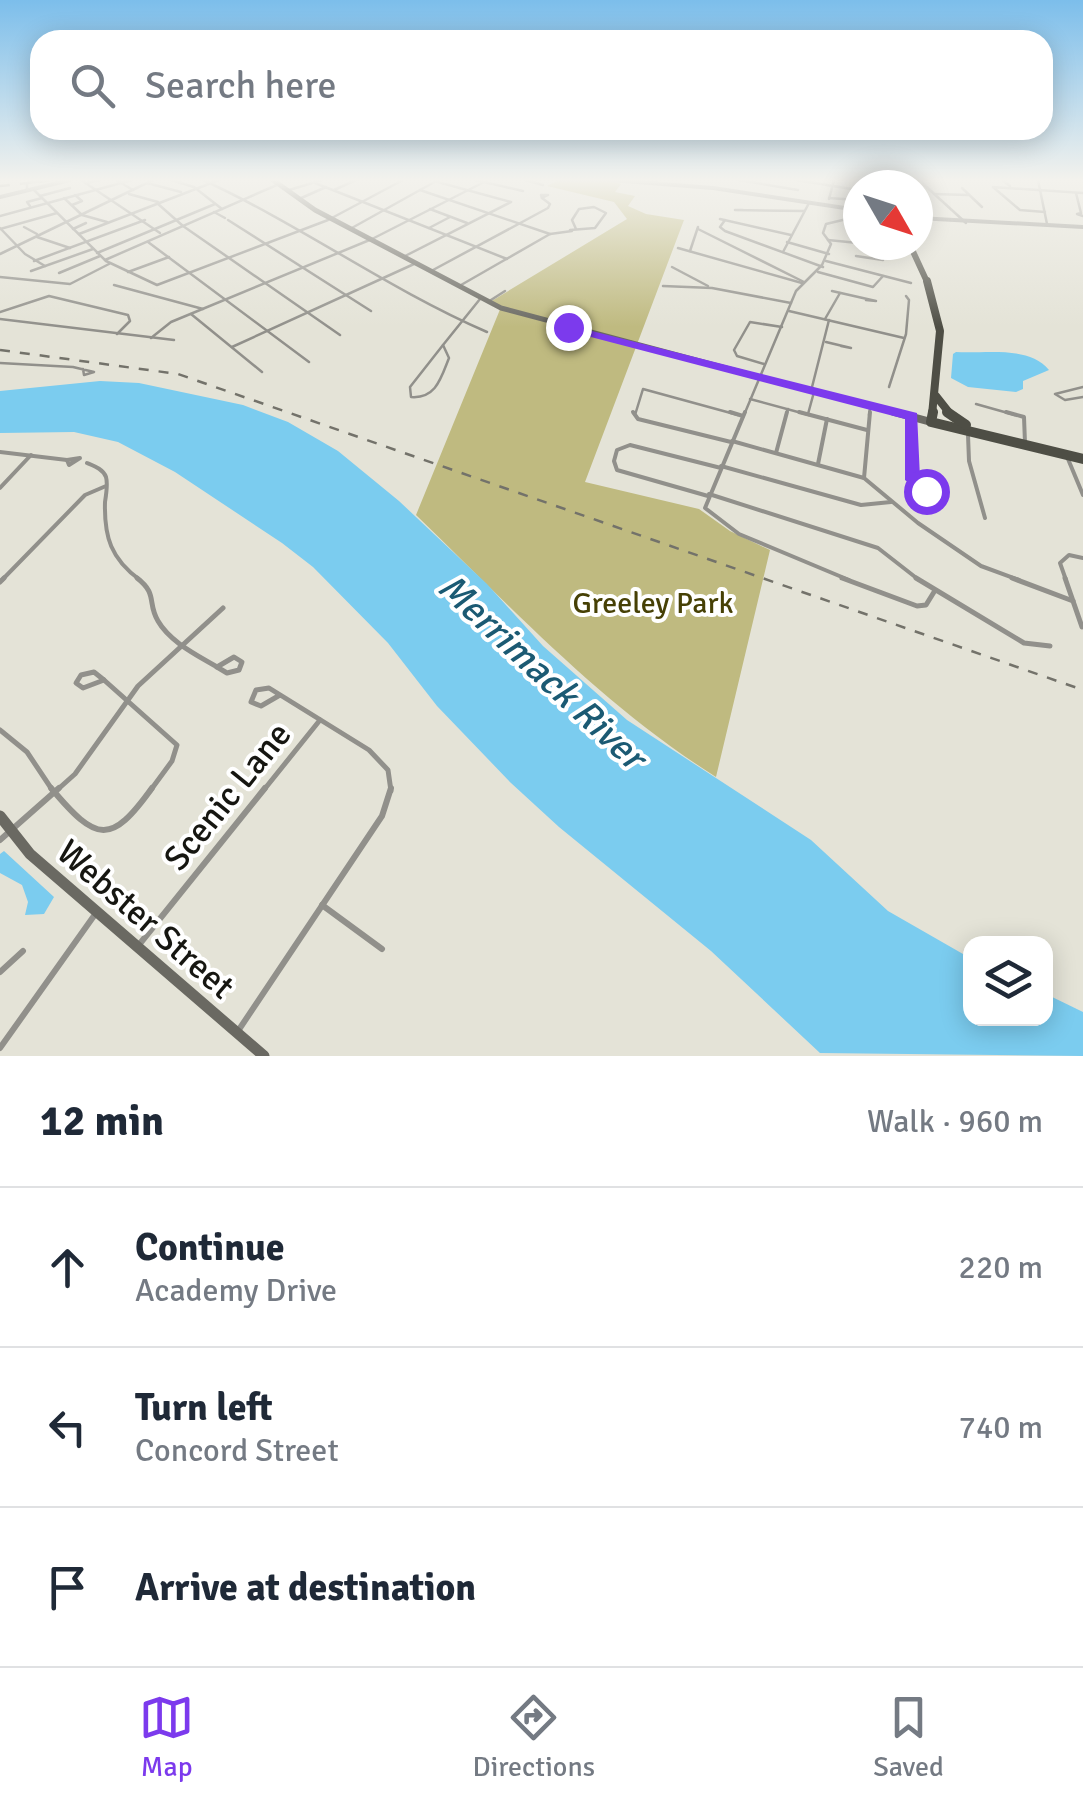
<!DOCTYPE html>
<html lang="en">
<head>
<meta charset="utf-8">
<style>
  body { margin:0; font-family:Signika,sans-serif; background:#f6f6f7; color:#1f2937 }
  .controls { position:absolute; right:30px; bottom:30px; display:grid; overflow:hidden; border-radius:20px; box-shadow:0 5px 25px #0003 }
  .controls button { width:90px; height:90px; display:grid; place-items:center; padding:0; border:0; border-bottom:2px solid #e0e1e3; background:#fff; color:#1f2937; font:50px sans-serif }
  .compass { position:absolute; left:843px; top:170px; width:90px; height:90px; border-radius:50%; background:#fff; box-shadow:0 5px 25px #0003; rotate:129deg }
  .stop { position:absolute; width:30px; height:30px; margin:-22px; border:8px solid #7c3aed; border-radius:50%; background:#fff }
  .stop.end { background:#7c3aed; border-color:#fff; box-shadow:0 2px 10px #0008 }
  .list { margin:0; padding:0; list-style:none }
  h2 { display:flex; justify-content:space-between; align-items:center; height:130px; margin:0; padding:0 40px; font-size:42px }
  h2 small { font-size:32px; font-weight:400; color:#747a83 }
  .list li { display:grid; grid-template-columns:65px 1fr auto; gap:30px; align-items:center; box-sizing:border-box; height:160px; padding:0 40px; border-top:2px solid #e0e1e3 }
  .list b { display:block; font-size:38px; white-space:nowrap }
  .list p { margin:0; font-size:32px; white-space:nowrap; color:#747a83 }
  .list em { font-size:32px; font-style:normal; color:#747a83 }
  .icon { flex:none; width:55px; height:55px; fill:none; stroke:currentColor; stroke-width:2; stroke-linecap:round; stroke-linejoin:round }
  .map { position:relative; flex:none; width:1083px; height:1056px; overflow:hidden }
  .search { position:absolute; background:#fff; box-shadow:0 5px 25px #0003; left:30px; right:30px; top:30px; height:110px; display:flex; align-items:center; gap:25px; box-sizing:border-box; padding:0 35px; border-radius:30px; color:#747a83; font-size:38px }
  .sheet { height:610px; background:#fff }
  nav { display:flex; justify-content:space-around; align-items:center; box-sizing:border-box; height:140px; border-top:2px solid #e0e1e3; background:#fff; font-size:28px; color:#747a83 }
  nav a { display:grid; justify-items:center; gap:5px }
  nav .on { color:#7c3aed }
  .map>svg:first-child { display:block }
  .green { fill:#bfba80 }
  .water { fill:#7bccef }
  .lines { fill:none; stroke-linecap:round; stroke-linejoin:round }
  .minor-far3 { stroke:#91908b; stroke-width:2.5 }
  .minor-far2 { stroke:#91908b; stroke-width:4 }
  .minor-far1 { stroke:#91908b; stroke-width:5 }
  .minor { stroke:#91908b; stroke-width:6 }
  .tertiary { stroke:#91908b; stroke-width:4 }
  .secondary-far2 { stroke:#6a6962; stroke-width:5 }
  .secondary-far1 { stroke:#6a6962; stroke-width:8 }
  .secondary { stroke:#6a6962; stroke-width:11 }
  .primary-far2 { stroke:#4e4e45; stroke-width:6 }
  .primary-far1 { stroke:#4e4e45; stroke-width:8 }
  .primary { stroke:#4e4e45; stroke-width:10 }
  .rail { stroke:#73726a; stroke-width:2.5; stroke-dasharray:10 10; stroke-linecap:butt }
  .route { fill:#7c3aed }
  .labels { text-anchor:middle; stroke-width:8; stroke-linejoin:round; paint-order:stroke }
  .park-label { font-size:30px; fill:#464005; stroke:#fff }
  .near-street-label { font-size:35px; fill:#161611; stroke:#fff }
  .near-water-label { font-size:38px; font-style:italic; fill:#1b5a73; stroke:#fff }
</style>
</head>
<body>
<div class="map">
<svg width="1083" height="1056" viewBox="0 0 1083 1056">
  <rect width="100%" height="100%" fill="#e4e3d7"/>
  <path class="green" d="M559,180H608L621,184L615,192L635,196L628,206L646,214L684,220L585,482L699,509L730,531L770,550L716,777C602,705 512,608 416,515L501,307L490,302L627,219L614,202L547,186Z"/>
  <g class="water">
    <path d="M956,352C985,354 1029,345 1049,370L1023,381V389L1016,392L968,387L951,378L953,354Z"/>
    <polygon points="100,381 139,383 243,405 288,422 338,451 399,501 487,584 543,646 627,720 811,840 888,911 970,958 970,1018 1046,1018 1046,994 1083,1012 1083,1056 820,1053 711,951 559,827 511,783 437,706 388,643 313,567 282,543 175,472 118,442 74,432 0,433 0,391"/>
    <polygon points="4,851 54,897 44,914 25,915 28,902 22,885 0,873 0,854"/>
  </g>
  <g class="lines">
    <g class="minor-far3">
      <polyline points="81,180 160,233"/>
      <polyline points="116,180 133,190"/>
      <polyline points="171,180 194,187 222,209"/>
      <path d="M203,180C301,225 388,289 487,332"/>
      <polyline points="475,180 523,191"/>
      <polyline points="525,180 543,185"/>
      <polyline points="739,180 798,190"/>
      <polyline points="796,180 858,190"/>
      <polyline points="897,180 903,180"/>
      <polyline points="919,180 966,223"/>
      <polyline points="1002,180 1010,186"/>
      <polyline points="1038,180 1047,224"/>
      <polyline points="434,181 511,202"/>
      <polyline points="86,183 100,180"/>
      <polyline points="147,183 181,192"/>
      <polyline points="315,183 507,259"/>
      <polyline points="962,188 982,207"/>
      <polyline points="27,190 27,183 48,180"/>
      <polyline points="34,190 106,261 157,285 328,220 403,180"/>
      <polyline points="289,190 322,180"/>
      <polyline points="334,190 356,180"/>
      <polyline points="420,190 550,234"/>
      <polyline points="1076,193 1081,213 1077,214 1083,216"/>
      <polyline points="129,194 158,202"/>
      <polyline points="935,194 968,195"/>
      <polygon points="541,195 548,195 542,198"/>
      <polyline points="40,196 70,188"/>
      <polyline points="64,198 82,215 107,222"/>
      <polyline points="829,198 858,200"/>
      <polyline points="299,199 326,187"/>
      <polyline points="829,199 834,180"/>
      <polyline points="157,203 183,226 340,335"/>
      <polyline points="72,205 82,201 75,195"/>
      <polyline points="30,206 27,202 42,198"/>
      <polyline points="430,209 467,223"/>
      <polyline points="743,210 735,210 804,211"/>
      <polyline points="214,212 225,218"/>
      <polyline points="1045,212 1020,210 993,187 1083,193"/>
      <polyline points="0,216 132,180"/>
      <polyline points="849,218 856,229"/>
      <polyline points="720,219 791,235"/>
      <polyline points="228,220 371,311"/>
      <polyline points="725,220 720,227 725,231 823,267"/>
      <polyline points="24,227 37,234"/>
      <polyline points="0,228 25,254 45,266"/>
      <polyline points="429,228 450,217"/>
      <polyline points="0,229 57,213"/>
      <polyline points="73,229 86,223"/>
      <polyline points="350,229 438,180"/>
      <polyline points="698,229 804,282"/>
      <polyline points="570,230 595,228 606,213 594,207 579,209 572,220 576,229"/>
      <polyline points="79,234 219,180"/>
      <polyline points="37,237 70,248"/>
      <polyline points="828,240 858,243"/>
      <polyline points="148,242 309,362"/>
      <polyline points="787,242 829,254"/>
      <polyline points="678,248 802,283"/>
      <polyline points="690,251 698,227"/>
      <polyline points="783,252 809,203"/>
      <polyline points="97,253 215,204"/>
      <polyline points="0,254 153,180"/>
      <polyline points="405,256 511,202"/>
      <polyline points="856,256 883,260"/>
      <polyline points="105,260 279,184"/>
      <polyline points="34,261 145,220"/>
      <polyline points="826,261 911,283"/>
      <polyline points="672,267 708,286"/>
      <polyline points="433,270 548,208 550,204 542,198"/>
      <polyline points="31,271 93,249"/>
      <polyline points="128,272 169,257"/>
      <polyline points="818,272 873,287 883,276"/>
      <polyline points="59,273 100,256"/>
      <polyline points="0,277 70,284 109,264"/>
      <polyline points="114,285 203,309"/>
      <polyline points="461,285 550,234 572,231"/>
      <polyline points="663,286 712,288 791,303"/>
      <polyline points="832,291 876,301 866,300"/>
      <polyline points="491,300 505,291"/>
      <polyline points="789,311 904,338"/>
      <polyline points="0,312 49,296 128,315 130,321 117,334"/>
      <polyline points="191,314 262,372"/>
      <polyline points="0,319 174,340"/>
      <polyline points="825,319 840,293"/>
      <polyline points="151,338 171,322 372,239 484,182"/>
      <polyline points="826,342 851,348 841,346"/>
      <path d="M443,345L449,358C441,378 436,399 411,397L410,387Z"/>
      <polyline points="443,345 480,299"/>
      <polyline points="232,347 414,264"/>
      <polyline points="0,363 73,367 94,372 84,375 83,369"/>
      <polyline points="764,364 737,356 734,350 750,322 782,327"/>
      <polyline points="889,387 906,334 909,300 906,296"/>
      <polyline points="1083,387 1055,394 1065,400 1083,397"/>
      <polyline points="811,391 829,320"/>
      <polyline points="750,399 809,415"/>
      <polyline points="976,404 1015,415"/>
      <polyline points="808,414 814,392"/>
      <polyline points="635,415 643,389 738,415"/>
      <polyline points="744,415 796,291 822,265 831,244 823,233 826,224 851,218 857,210"/>
      <polyline points="786,415 788,409"/>
      <polyline points="869,415 870,408"/>
    </g>
    <g class="minor-far2">
      <polyline points="633,412 638,419 731,442"/>
      <polyline points="730,412 743,416"/>
      <polyline points="745,412 705,508 739,534 849,580"/>
      <polyline points="799,412 867,430"/>
      <polyline points="1006,412 1024,417 1025,443"/>
      <polyline points="912,416 912,481"/>
      <polyline points="968,435 969,461 985,518"/>
      <polyline points="732,441 864,478 918,523 981,566 1019,580"/>
      <polyline points="0,452 67,460"/>
      <polyline points="776,453 787,412"/>
      <polygon points="80,458 69,465 67,460"/>
      <polyline points="1068,459 1083,495"/>
      <path d="M87,463C94,466 103,469 106,477C108,484 106,496 105,502C104,537 111,559 140,580"/>
      <polyline points="818,464 827,419"/>
      <polyline points="721,466 861,505 891,502"/>
      <polyline points="864,478 870,412"/>
      <polygon points="912,481 926,491 912,487"/>
      <polyline points="0,488 31,455"/>
      <polyline points="709,494 878,548 919,580"/>
      <polyline points="708,496 617,470 614,461 617,450 630,445 721,468"/>
      <polyline points="2,580 85,495 106,486"/>
      <polyline points="1066,580 1060,563 1069,555 1083,558"/>
    </g>
    <g class="minor-far1">
      <path d="M137,578C158,594 147,603 158,621C170,642 197,655 217,667"/>
      <polyline points="842,578 917,606 926,605 934,592"/>
      <polyline points="916,578 1024,643 1050,646"/>
      <polyline points="1012,578 1073,601"/>
      <polyline points="1065,578 1082,627"/>
      <polyline points="0,582 4,578"/>
      <polygon points="234,657 242,662 239,670 227,673 217,667"/>
      <polygon points="94,672 104,680 83,688 76,683 81,675"/>
      <polyline points="104,680 177,745 172,761 150,791"/>
      <polyline points="280,695 261,706 251,702 256,690 269,688 369,750 388,770 391,791"/>
      <polyline points="0,730 27,752 53,791"/>
      <polyline points="56,791 75,774 138,686 223,608"/>
      <polyline points="263,791 320,720"/>
    </g>
    <g class="minor">
      <path d="M51,788C97,843 111,845 152,788"/>
      <polyline points="0,840 59,788"/>
      <polyline points="322,905 382,949"/>
      <polyline points="138,946 265,788"/>
      <polyline points="0,972 23,951"/>
      <polyline points="238,1031 382,816 391,788"/>
      <polyline points="0,1048 96,913"/>
    </g>
    <g class="tertiary">
      <polyline points="612,180 713,188 858,210"/>
      <polyline points="0,197 70,180"/>
      <polyline points="918,218 1083,227"/>
    </g>
    <polyline class="secondary-far2" points="273,180 315,210 501,308 903,415"/>
    <polyline class="secondary-far1" points="894,412 931,422"/>
    <polyline class="secondary" points="0,816 30,854 264,1056"/>
    <g class="primary-far2">
      <polyline points="872,180 876,185"/>
      <polyline points="910,245 928,284"/>
    </g>
    <g class="primary-far1">
      <polyline points="927,281 940,331 932,415"/>
      <polyline points="936,396 951,415"/>
    </g>
    <g class="primary">
      <polyline points="933,412 931,422 1083,459"/>
      <polyline points="947,412 966,425"/>
    </g>
    <g class="rail">
      <polyline points="0,186 55,180"/>
      <polyline points="0,350 178,374 1083,690"/>
    </g>
  </g>
  <linearGradient id="sky" x2="0" y2="1"><stop stop-color="#7cbeeb"/><stop offset="0.55" stop-color="#f3f2ed"/><stop offset="1" stop-color="#f3f2ed" stop-opacity="0"/></linearGradient>
  <rect width="1083" height="327" fill="url(#sky)"/>
  <polygon class="route" points="564,324 917,413 920,478 934,491 926,497 905,480 905,419 564,330"/>
  <g class="labels">
    <g class="park-label">
      <text x="653" y="613">Greeley Park</text>
    </g>
    <g class="near-street-label">
      <text transform="translate(227 796) rotate(-51)" y="12">Scenic Lane</text>
      <text transform="translate(146 919) rotate(41)" y="12">Webster Street</text>
    </g>
    <g class="near-water-label">
      <text transform="translate(542 671) rotate(43)" y="13">Merrimack River</text>
    </g>
  </g>
</svg>
<div class="controls">
<button><svg class="icon" aria-label="layers" viewBox="0 0 24 24"><path d="M12 4l9 5-9 5-9-5zM3 14l9 5 9-5"/></svg></button>
</div>
<svg class="compass" viewBox="-18 -18 36 36"><path d="M0-13l5 13h-10z" fill="#e53935"/><path d="M0 13l5-13h-10z" fill="#747a83"/></svg>
<div class="stop" style="left:926px;top:491px"></div>
<div class="stop end" style="left:568px;top:327px"></div>
<div class="search"><svg class="icon" aria-label="search" viewBox="0 0 24 24"><circle cx="10" cy="10" r="6"/><path d="M15 15l6 6"/></svg>Search here</div>
</div>
<section class="sheet">
<h2>12 min<small>Walk · 960 m</small></h2>
<ul class="list">
<li><svg class="icon" aria-label="ahead" viewBox="0 0 24 24"><path d="M12 20V5M6 11l6-6 6 6"/></svg><div><b>Continue</b><p>Academy Drive</p></div><em>220 m</em></li>
<li><svg class="icon" aria-label="left" viewBox="0 0 24 24"><path d="M17 20v-9H6M10 6l-5 5 5 5"/></svg><div><b>Turn left</b><p>Concord Street</p></div><em>740 m</em></li>
<li><svg class="icon" aria-label="arrive" viewBox="0 0 24 24"><path d="M6 21V4h12l-3 4 3 4H6"/></svg><div><b>Arrive at destination</b></div></li>
</ul>
</section>
<nav>
<a class="on"><svg class="icon" aria-label="map" viewBox="0 0 24 24"><path d="M3 6l6-2 6 2 6-2v14l-6 2-6-2-6 2zM9 4v14M15 6v14"/></svg>Map</a>
<a><svg class="icon" aria-label="directions" viewBox="0 0 24 24"><path d="M12 3l9 9-9 9-9-9zM9 14v-3h6M13 9l2 2-2 2"/></svg>Directions</a>
<a><svg class="icon" aria-label="saved" viewBox="0 0 24 24"><path d="M7 4h10v16l-5-4-5 4z"/></svg>Saved</a>
</nav>
</body>
</html>
